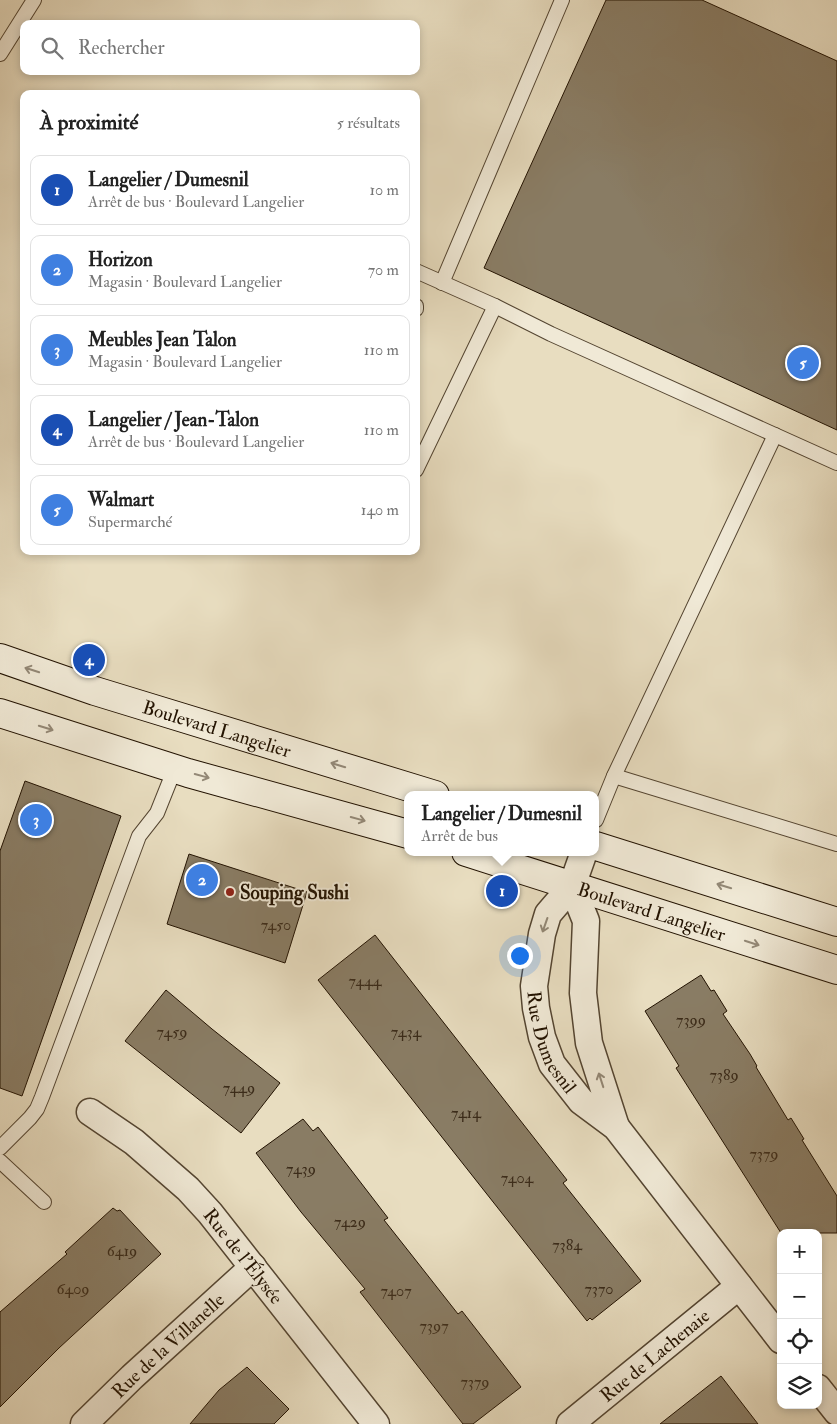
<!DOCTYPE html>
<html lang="fr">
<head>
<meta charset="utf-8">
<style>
  body { margin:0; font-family:"IM FELL Double Pica",serif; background:#f2f2f2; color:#222 }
  .controls { position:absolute; right:15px; bottom:15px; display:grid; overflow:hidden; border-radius:10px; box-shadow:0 2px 8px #0003 }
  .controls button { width:45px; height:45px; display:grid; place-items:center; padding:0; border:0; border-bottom:1px solid #e0e0e0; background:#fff; color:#222; font:25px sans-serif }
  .you { position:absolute; left:519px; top:955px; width:18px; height:18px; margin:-12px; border:4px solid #fff; border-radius:50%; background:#1a73e8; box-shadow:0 0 0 8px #1a73e833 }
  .badge { display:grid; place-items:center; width:32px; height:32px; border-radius:50%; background:#8f2418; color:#fff; font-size:16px; font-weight:700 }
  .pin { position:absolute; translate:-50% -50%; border:2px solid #fff; box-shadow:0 1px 5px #0006 }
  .popup { position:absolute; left:404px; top:791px; width:195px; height:65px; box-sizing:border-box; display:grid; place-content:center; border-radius:10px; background:#fff; filter:drop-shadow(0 1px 4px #0005); font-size:16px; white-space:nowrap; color:#767676 }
  .popup b { font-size:19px; color:#222 }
  .popup::after { content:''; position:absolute; left:50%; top:100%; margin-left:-10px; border:10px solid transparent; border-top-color:#fff }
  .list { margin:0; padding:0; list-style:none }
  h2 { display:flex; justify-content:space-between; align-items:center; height:65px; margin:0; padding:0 20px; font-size:21px }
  h2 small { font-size:16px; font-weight:400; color:#767676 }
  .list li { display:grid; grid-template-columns:32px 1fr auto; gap:15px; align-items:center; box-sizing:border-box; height:70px; margin:0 10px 10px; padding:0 10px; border:1px solid #e0e0e0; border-radius:10px }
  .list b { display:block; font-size:19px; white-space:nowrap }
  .list p { margin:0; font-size:16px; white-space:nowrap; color:#767676 }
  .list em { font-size:16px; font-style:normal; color:#767676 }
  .icon { flex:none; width:28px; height:28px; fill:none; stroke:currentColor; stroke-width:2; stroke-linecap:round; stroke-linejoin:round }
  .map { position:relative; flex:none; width:837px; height:1424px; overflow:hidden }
  .search { position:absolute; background:#fff; box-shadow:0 2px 8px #0003; left:20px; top:20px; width:400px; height:55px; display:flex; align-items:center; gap:12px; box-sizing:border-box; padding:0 18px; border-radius:10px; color:#767676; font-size:19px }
  .panel { position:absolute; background:#fff; box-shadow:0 2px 8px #0003; left:20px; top:90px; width:400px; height:465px; border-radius:10px }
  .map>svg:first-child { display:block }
  .building { fill:#897c64; stroke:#221201 }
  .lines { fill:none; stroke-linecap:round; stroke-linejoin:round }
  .lane-casing { stroke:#544531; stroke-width:16 }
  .street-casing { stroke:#544531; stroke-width:29 }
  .secondary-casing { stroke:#221201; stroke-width:30 }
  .lane { stroke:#f0e9d6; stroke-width:14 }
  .street { stroke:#f0e9d6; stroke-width:26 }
  .secondary { stroke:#f0e9d6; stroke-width:28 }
  .oneway { stroke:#938876 }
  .poi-dot { fill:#8f2418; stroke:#f0e9d6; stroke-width:2 }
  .labels { text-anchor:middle; stroke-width:4; stroke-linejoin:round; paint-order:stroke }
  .number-label { font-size:16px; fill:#3c2c1a }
  .street-label { font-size:19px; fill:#221201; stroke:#f0e9d6 }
  .poi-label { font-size:19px; font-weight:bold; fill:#221201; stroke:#f0e9d6; text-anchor:start }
</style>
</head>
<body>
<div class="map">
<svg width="837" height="1424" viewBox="0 0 837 1424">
  <rect width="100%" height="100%" fill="#e8ddc0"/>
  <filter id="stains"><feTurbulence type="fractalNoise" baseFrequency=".004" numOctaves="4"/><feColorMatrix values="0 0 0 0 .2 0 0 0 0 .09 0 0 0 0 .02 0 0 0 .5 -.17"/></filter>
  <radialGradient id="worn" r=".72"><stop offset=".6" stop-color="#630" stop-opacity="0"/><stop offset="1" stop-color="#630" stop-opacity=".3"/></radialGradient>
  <g class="building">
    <polygon points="606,0 702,0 837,61 837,430 484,268"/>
    <polygon points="25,781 121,816 22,1096 0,1088 0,851"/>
    <polygon points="189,854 307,892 285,963 167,924"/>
    <polygon points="375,935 567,1180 563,1183 641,1281 592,1320 590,1318 587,1321 318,980"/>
    <polygon points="701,975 711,991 714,990 727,1011 723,1014 750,1054 757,1066 756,1067 788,1120 791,1118 804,1139 802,1140 837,1196 837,1233 781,1233 676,1068 679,1066 645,1011"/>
    <polygon points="166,990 212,1029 280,1083 241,1133 125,1041"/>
    <polygon points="303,1119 313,1131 318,1127 388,1218 384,1220 414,1258 458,1314 462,1311 521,1387 473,1424 463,1424 360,1292 365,1289 301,1212 256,1153"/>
    <polygon points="113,1208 117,1211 120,1210 161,1254 59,1348 0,1407 0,1312 67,1254 65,1252"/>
    <polygon points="247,1367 289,1409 274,1424 190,1424 219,1390"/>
    <polygon points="721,1376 758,1424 660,1424"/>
  </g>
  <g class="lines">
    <g class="lane-casing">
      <g id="lane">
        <polyline points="0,54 34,0"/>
        <polyline points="416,271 495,306 551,334 837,463"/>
        <polyline points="442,283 562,0"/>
        <polyline points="416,306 416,309"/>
        <polyline points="416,470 495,306"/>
        <polyline points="614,776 837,844"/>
        <polyline points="596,820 614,776 775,435"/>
        <polyline points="0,1148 30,1118 37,1109 42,1097 139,836 157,813 175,768"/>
        <polyline points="0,1161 44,1202"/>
      </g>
    </g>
    <g class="street-casing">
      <g id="street">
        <path id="s1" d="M584,852L572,886L548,914L542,934L534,986L536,1008L542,1037L552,1064L581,1101L616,1127L781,1340"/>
        <polyline points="572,886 586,921 583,993 589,1043 616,1127"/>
        <path id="s2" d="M90,1112L134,1142L188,1189L210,1213L376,1424"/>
        <polyline points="818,1388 837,1412"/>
        <path id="s3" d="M84,1424L132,1377L253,1267"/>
        <path id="s4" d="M570,1424L739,1286"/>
      </g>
    </g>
    <g class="secondary-casing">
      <g id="secondary">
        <path id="s5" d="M0,658L95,691L435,795"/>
        <polyline points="0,713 188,773 408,834"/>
        <polyline points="596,846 837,922"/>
        <path id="s6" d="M466,852L837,970"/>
      </g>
    </g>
    <use href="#lane" class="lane"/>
    <use href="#street" class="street"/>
    <use href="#secondary" class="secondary"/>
  </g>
  <defs><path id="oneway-shaft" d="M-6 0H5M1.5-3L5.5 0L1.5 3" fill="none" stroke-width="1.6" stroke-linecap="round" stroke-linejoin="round" transform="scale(1.25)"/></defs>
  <g class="oneway">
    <use href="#oneway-shaft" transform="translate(32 670) rotate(-162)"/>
    <use href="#oneway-shaft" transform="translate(46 728) rotate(17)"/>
    <use href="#oneway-shaft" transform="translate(338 765) rotate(-163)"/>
    <use href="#oneway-shaft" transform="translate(202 776) rotate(15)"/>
    <use href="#oneway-shaft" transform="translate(358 819) rotate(15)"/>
    <use href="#oneway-shaft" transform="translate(724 886) rotate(-163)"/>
    <use href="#oneway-shaft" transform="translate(545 925) rotate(109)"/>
    <use href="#oneway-shaft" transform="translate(752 943) rotate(18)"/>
    <use href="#oneway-shaft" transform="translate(601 1080) rotate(-108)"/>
  </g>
  <circle class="poi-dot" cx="230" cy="892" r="5"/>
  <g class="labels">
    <g class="number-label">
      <text x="276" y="930">7450</text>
      <text x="365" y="986">7444</text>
      <text x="691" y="1025">7399</text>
      <text x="172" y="1037">7459</text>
      <text x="406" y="1037">7434</text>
      <text x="724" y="1080">7389</text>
      <text x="239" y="1093">7449</text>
      <text x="466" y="1118">7414</text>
      <text x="764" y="1159">7379</text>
      <text x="301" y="1174">7439</text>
      <text x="517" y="1183">7404</text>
      <text x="350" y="1227">7429</text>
      <text x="567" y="1250">7384</text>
      <text x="122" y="1256">6419</text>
      <text x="73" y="1294">6409</text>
      <text x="599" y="1294">7370</text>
      <text x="396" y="1296">7407</text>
      <text x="434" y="1331">7397</text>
      <text x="475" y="1387">7379</text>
    </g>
    <g class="street-label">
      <text dy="7" stroke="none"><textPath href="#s5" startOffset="228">Boulevard Langelier</textPath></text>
      <text dy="7" stroke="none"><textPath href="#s6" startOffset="195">Boulevard Langelier</textPath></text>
      <text dy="7" stroke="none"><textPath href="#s1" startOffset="206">Rue Dumesnil</textPath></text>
      <text dy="7" stroke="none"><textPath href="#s2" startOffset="212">Rue de l'Élysée</textPath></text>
      <text dy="7" stroke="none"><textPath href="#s3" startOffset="115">Rue de la Villanelle</textPath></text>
      <text dy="7" stroke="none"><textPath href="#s4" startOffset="109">Rue de Lachenaie</textPath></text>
    </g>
    <g class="poi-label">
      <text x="240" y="899">Souping Sushi</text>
    </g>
  </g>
  <rect width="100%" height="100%" filter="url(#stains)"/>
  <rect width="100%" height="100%" fill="url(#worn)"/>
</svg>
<div class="controls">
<button>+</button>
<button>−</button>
<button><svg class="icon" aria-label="locate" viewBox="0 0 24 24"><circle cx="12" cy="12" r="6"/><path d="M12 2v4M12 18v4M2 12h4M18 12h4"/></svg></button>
<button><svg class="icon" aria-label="layers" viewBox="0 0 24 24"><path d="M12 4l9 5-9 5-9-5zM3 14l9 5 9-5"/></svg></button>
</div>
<div class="you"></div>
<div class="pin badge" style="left:502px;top:891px;background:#1a4fb4">1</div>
<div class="popup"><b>Langelier / Dumesnil</b>Arrêt de bus</div>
<div class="pin badge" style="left:202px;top:880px;background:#3f7fe0">2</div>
<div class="pin badge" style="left:36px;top:820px;background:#3f7fe0">3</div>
<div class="pin badge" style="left:89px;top:660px;background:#1a4fb4">4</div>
<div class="pin badge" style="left:803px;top:363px;background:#3f7fe0">5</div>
<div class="search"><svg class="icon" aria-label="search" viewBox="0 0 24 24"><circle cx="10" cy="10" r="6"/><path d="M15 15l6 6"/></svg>Rechercher</div>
<section class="panel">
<h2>À proximité<small>5 résultats</small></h2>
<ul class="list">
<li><span class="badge" style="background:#1a4fb4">1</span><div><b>Langelier / Dumesnil</b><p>Arrêt de bus · Boulevard Langelier</p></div><em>10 m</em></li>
<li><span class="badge" style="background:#3f7fe0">2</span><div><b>Horizon</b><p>Magasin · Boulevard Langelier</p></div><em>70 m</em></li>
<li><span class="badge" style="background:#3f7fe0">3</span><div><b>Meubles Jean Talon</b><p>Magasin · Boulevard Langelier</p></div><em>110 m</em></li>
<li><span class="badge" style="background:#1a4fb4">4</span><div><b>Langelier / Jean-Talon</b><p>Arrêt de bus · Boulevard Langelier</p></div><em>110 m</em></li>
<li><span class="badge" style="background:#3f7fe0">5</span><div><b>Walmart</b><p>Supermarché</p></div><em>140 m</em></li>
</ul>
</section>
</div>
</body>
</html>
